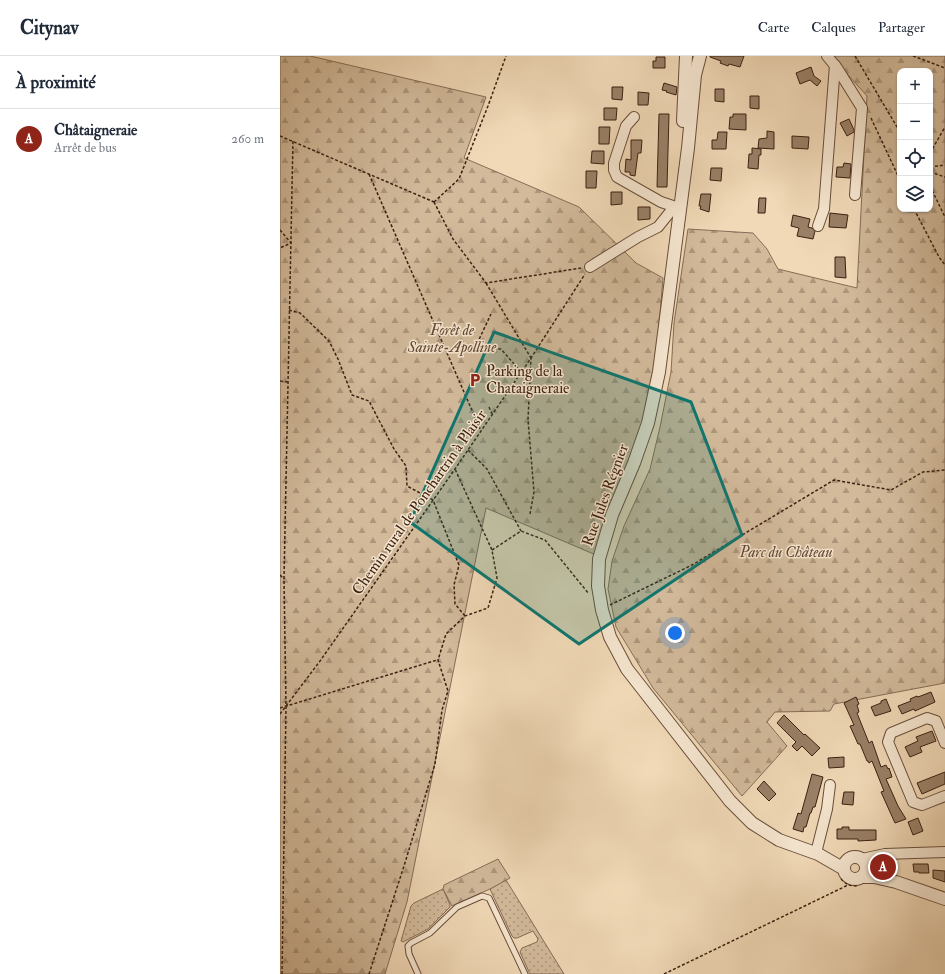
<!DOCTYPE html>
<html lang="fr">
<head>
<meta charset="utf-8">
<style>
  body { margin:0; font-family:"IM FELL Double Pica",serif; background:#f2f2f3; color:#1f2937 }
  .controls { position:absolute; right:12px; top:12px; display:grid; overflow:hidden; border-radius:8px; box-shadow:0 1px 3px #0004 }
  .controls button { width:36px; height:36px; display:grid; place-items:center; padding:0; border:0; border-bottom:1px solid #e0e1e3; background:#fff; color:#1f2937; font:20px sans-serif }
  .you { position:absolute; left:395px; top:577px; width:14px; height:14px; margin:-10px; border:3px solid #fff; border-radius:50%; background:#1a73e8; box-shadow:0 0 0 6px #1a73e833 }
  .badge { display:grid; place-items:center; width:26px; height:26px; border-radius:50%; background:#8f2418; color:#fff; font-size:13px; font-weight:700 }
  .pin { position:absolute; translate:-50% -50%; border:2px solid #fff; box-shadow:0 1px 4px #0006 }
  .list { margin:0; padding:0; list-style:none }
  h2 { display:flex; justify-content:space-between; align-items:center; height:52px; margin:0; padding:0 16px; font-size:17px }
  h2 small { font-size:13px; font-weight:400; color:#747a83 }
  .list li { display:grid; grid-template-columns:26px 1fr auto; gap:12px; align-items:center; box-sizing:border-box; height:60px; padding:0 16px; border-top:1px solid #e0e1e3 }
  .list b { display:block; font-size:15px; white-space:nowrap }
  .list p { margin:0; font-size:13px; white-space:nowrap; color:#747a83 }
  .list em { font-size:13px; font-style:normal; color:#747a83 }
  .icon { flex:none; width:22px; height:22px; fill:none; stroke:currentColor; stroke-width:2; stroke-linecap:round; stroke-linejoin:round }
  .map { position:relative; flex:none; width:665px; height:918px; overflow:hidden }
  header { display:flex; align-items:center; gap:24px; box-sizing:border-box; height:56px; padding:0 20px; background:#fff; border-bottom:1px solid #e0e1e3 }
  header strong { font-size:19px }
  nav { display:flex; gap:22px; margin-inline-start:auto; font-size:14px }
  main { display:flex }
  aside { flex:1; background:#fff }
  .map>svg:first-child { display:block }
  .grass { fill:url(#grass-dots); stroke:#866d56 }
  .forest { fill:url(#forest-firs); stroke:#866d56; fill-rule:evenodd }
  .building { fill:#9a8067; stroke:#3b2011 }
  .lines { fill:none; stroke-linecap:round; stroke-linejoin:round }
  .service-casing { stroke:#684e3a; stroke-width:7 }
  .minor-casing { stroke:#684e3a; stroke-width:12 }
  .tertiary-casing { stroke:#684e3a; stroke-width:14 }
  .path { stroke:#3b2011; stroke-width:1.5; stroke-dasharray:3 2; stroke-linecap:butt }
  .service { stroke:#f6e6d0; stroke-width:5 }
  .minor { stroke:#f6e6d0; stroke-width:10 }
  .tertiary { stroke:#f6e6d0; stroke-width:12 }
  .marked { fill:#0f766e; fill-opacity:0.2; stroke:#0f766e; stroke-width:3; stroke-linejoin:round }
  .labels { text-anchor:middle; stroke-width:3; stroke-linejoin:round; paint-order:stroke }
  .park-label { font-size:15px; font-style:italic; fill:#614634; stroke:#f6e6d0 }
  .poi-label { font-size:15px; fill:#3b2011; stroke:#f6e6d0; text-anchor:start }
  .street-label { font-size:15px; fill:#3b2011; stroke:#f6e6d0 }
</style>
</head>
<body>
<header>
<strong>Citynav</strong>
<nav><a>Carte</a><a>Calques</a><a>Partager</a></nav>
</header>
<main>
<aside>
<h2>À proximité<small></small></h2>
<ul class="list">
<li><span class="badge">A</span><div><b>Châtaigneraie</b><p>Arrêt de bus</p></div><em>260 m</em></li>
</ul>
</aside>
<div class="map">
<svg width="665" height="918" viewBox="0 0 665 918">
  <defs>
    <pattern id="grass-dots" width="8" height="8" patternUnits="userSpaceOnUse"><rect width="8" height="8" fill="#d2ba9b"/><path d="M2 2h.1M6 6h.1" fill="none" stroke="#ac977d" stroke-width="1.8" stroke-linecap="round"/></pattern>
    <pattern id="forest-firs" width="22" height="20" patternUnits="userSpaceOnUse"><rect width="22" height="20" fill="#d2ba9b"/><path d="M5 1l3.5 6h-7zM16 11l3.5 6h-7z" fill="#ac977d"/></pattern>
  </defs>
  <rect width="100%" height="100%" fill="#f1d9b7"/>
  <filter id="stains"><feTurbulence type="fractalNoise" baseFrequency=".005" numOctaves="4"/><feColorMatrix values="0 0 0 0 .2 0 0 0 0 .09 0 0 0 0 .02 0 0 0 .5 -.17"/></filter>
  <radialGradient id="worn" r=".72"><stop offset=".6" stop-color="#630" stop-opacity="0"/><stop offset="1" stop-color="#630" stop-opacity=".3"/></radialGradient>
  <g class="grass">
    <polygon points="226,824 284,918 250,918 240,896 242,892 257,886 258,883 253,875 237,882 234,882 232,880 210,833"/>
    <polygon points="163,833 170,849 170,851 148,873 123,886 121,885 131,850 134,847"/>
  </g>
  <g class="forest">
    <polygon points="0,0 30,0 206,41 184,102 299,151 356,207 383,222 374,331 323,502 206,452 127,846 105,918 0,918"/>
    <path d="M551,0H665V627L554,648L550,655L495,656L487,666L507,690L462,740L373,632L336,571L328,533L332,505L344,470L370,413L380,371L391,316L394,267L408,173L473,177L487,193L498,213L577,232L587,40ZM620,15H650V153H620Z"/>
    <polygon points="218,803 230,822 210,833 172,850 163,833 164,829"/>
  </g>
  <g class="building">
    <polygon points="430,0 464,0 460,11 449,8 448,10 440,7 441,5 430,1"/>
    <polygon points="376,1 385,1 385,12 373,12 373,5 376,5"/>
    <polygon points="531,11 534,20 541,25 537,30 530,24 520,28 516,17"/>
    <polygon points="384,27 397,31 396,39 386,36 387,35 382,34"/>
    <polygon points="332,31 343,31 342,44 332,43"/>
    <polygon points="435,33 444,33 444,46 435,45"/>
    <polygon points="358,36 369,37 368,49 358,49"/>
    <polygon points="470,40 479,40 479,53 470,52"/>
    <polygon points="324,52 337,52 336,64 324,64"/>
    <polygon points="379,58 389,58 387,131 377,131"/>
    <polygon points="453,58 466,58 466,74 449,73 450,61 453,61"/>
    <polygon points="569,63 574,74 574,76 567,80 560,67"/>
    <polygon points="319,71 330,71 329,88 319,88"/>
    <polygon points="487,75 494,76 494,93 478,92 479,83 487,82"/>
    <polygon points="438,76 447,76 446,93 432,93 432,84 437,84"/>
    <polygon points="512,80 529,81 528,93 512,92"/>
    <polygon points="351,84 362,84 361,97 358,97 355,120 350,119 350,116 345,116 346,103 351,104"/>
    <polygon points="472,92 481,93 481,99 479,99 478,113 468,112 469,98 472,98"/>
    <polygon points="312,95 324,95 324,108 311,107"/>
    <polygon points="564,107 571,108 570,122 556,121 557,111 563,111"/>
    <polygon points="431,112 442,112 441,125 430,124"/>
    <polygon points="306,115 317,115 316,132 306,132"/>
    <polygon points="331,136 342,136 342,148 331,149"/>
    <polygon points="421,138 431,138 429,156 420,153 421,150 419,150"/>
    <polygon points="479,142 486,142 485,157 478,157"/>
    <polygon points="358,151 370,151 370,163 358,164"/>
    <polygon points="550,157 568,159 566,172 549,171"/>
    <polygon points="513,159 530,163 528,171 532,172 535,175 533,183 517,180 519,172 511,170"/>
    <polygon points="555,201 565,201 566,222 555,221"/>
    <polygon points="651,636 655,646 635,655 634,653 622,658 618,650 631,645 630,643 637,640 638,641"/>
    <polygon points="576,641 579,648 577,649 579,656 577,657 589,687 592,685 601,711 606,709 608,713 609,712 612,721 606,723 618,750 626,763 615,767 601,736 604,735 592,705 589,707 588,705 587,705 580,688 578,688 570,670 574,669 564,647"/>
    <polygon points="606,643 611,655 595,660 591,651 601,647 601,645"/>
    <polygon points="504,659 524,679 525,678 540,692 532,700 522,690 517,695 512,690 516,686 497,667"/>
    <polygon points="652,675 656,685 640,691 642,696 630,701 625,691 638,685 636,681"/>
    <polygon points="564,701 564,711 549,712 548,702"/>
    <polygon points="665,716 665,728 642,738 637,727"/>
    <polygon points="532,718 543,721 535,751 533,751 531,757 530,757 526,771 524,771 523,776 513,773 518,757 521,758"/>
    <polygon points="484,725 496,738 489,745 477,733"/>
    <polygon points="564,736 574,736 573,749 562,748"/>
    <polygon points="638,762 643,775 633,779 628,766"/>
    <polygon points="562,771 569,771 569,774 596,774 596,784 578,785 578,783 557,783 557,773 562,773"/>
    <polygon points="633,808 648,808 649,817 639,817 639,816 634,816"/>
    <polygon points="653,814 665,815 665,826 653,822"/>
  </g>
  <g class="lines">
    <g class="service-casing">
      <polyline id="service" points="138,918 129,898 128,890 131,887 150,877 177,851 202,840 209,842 245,918"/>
    </g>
    <g class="minor-casing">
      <g id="minor">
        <polyline points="547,0 557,12 582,52 575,139"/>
        <polyline points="354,61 346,70 334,107 334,114 337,121 381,146 399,152"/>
        <polyline points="538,170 544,153 555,9"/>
        <polyline points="310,211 358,181 378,171 394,151"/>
        <polyline points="665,687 656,665 647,662 611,677 608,686 633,746 642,749 665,740"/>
        <polyline points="536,797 547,753 550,729"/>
        <polyline points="582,803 605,798 665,796"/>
      </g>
    </g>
    <g class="tertiary-casing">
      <g id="tertiary">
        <polyline points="420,0 415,19 408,92 379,316 368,367 354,407 332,459 319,503 318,530 322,554 330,581 347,613 450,745 472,767 499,784 538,798 564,813"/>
        <polyline points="403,65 406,0"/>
        <circle cx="575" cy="812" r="11"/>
        <polyline points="582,821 594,821 616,826 665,843"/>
      </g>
    </g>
    <g class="path">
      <polyline points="575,0 620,76"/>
      <polyline points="633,0 665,12"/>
      <polyline points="591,62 620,124"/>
      <polyline points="0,80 154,146"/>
      <polyline points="650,97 665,71"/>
      <polyline points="650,111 665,109"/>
      <polyline points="650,116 665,121"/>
      <polyline points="89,118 201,375"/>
      <polyline points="650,130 665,161"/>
      <polyline points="154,146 173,183 206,227 301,212"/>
      <polyline points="154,146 179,123 208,50 226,0"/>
      <polyline points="634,153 659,201 665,209"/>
      <polyline points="0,174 11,187 0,192"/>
      <polyline points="206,227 251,302"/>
      <polyline points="9,254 20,257 49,285 58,303 72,339 89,345 114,393 126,410 127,430 153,444 179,509 174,529 175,548 185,560"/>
      <polyline points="195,292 211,258"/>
      <polyline points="189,295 195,292 221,293 241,316"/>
      <polyline points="0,325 8,326"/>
      <polyline points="209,351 212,358"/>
      <polyline points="188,394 207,413 241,475"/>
      <polyline points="250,458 254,436 248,364 251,302"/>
      <polyline points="212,494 241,475 265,484 309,538"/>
      <polyline points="0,519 4,523"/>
      <polyline points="330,549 412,509 554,424 611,434 643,416 665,414"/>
      <polyline points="0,652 157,604"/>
      <polyline points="0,658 40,605 175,413 251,302 305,218"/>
      <polyline points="561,823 568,829 577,830"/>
      <polyline points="2,918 6,650 4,523 13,84"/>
      <polyline points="89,918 124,810 155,708 162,654 168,635 158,604 166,578 185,560 208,552 217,522 212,494 175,413"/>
      <polyline points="384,918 566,830 572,823"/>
    </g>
    <use href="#service" class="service"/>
    <use href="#minor" class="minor"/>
    <use href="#tertiary" class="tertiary"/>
  </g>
  <path class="marked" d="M214,276L411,346L462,479L299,588L130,466Z"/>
  <defs>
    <g id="parking-bare" transform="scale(1.08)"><path d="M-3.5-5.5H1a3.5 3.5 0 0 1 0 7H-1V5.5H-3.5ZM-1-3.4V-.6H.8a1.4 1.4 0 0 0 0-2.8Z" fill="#8f2418" stroke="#f6e6d0" stroke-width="2.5" paint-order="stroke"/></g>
  </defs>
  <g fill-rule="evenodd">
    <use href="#parking-bare" x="195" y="324"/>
  </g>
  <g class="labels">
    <g class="park-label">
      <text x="172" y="279">Forêt de<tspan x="172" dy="17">Sainte-Apolline</tspan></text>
      <text x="506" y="501">Parc du Château</text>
    </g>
    <g class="poi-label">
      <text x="206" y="320">Parking de la<tspan x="206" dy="17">Chataigneraie</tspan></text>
    </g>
    <g class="street-label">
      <text transform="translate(325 439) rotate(-70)" y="5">Rue Jules Régnier</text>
      <text transform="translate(139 446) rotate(-55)" y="5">Chemin rural de Ponchartrin à Plaisir</text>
    </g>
  </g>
  <rect width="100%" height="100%" filter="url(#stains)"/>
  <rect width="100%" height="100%" fill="url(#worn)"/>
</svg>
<div class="controls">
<button>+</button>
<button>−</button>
<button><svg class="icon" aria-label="locate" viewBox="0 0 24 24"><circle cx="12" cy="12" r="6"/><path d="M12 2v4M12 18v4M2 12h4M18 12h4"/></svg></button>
<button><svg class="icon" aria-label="layers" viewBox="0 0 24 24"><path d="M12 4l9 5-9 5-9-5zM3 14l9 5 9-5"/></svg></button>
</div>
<div class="you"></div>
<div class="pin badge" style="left:603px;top:811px">A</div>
</div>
</main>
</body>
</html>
